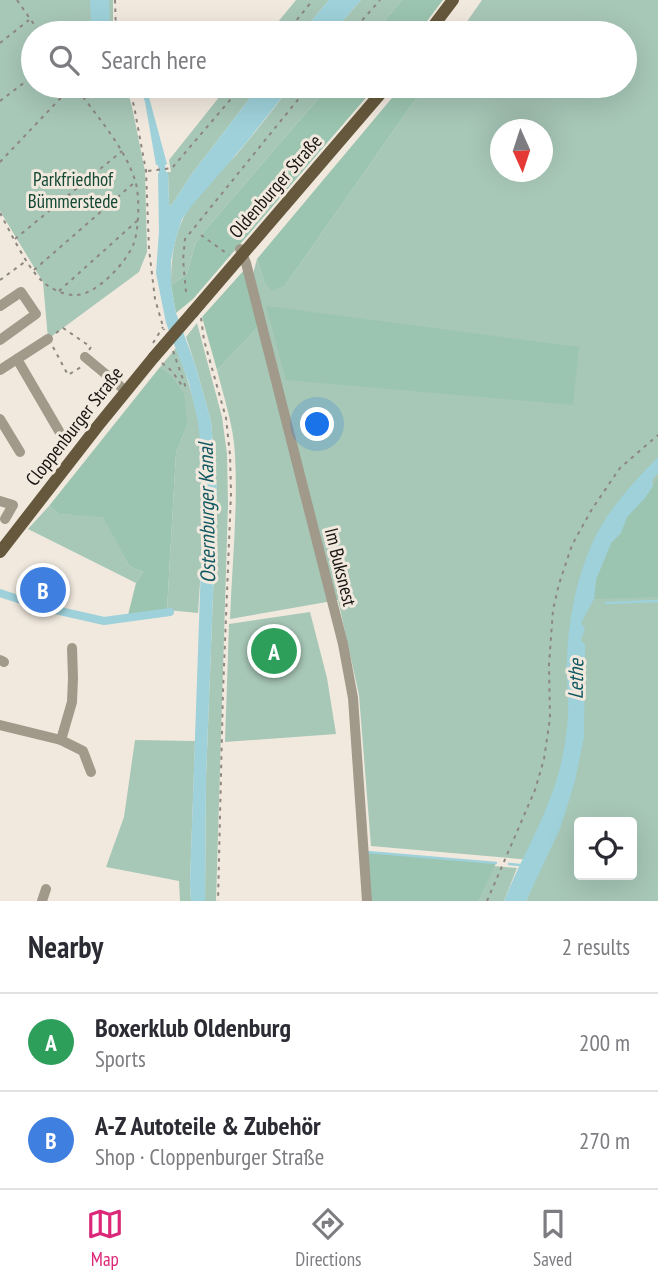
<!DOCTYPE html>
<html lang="en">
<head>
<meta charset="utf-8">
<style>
  body { margin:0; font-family:"PT Sans Narrow",sans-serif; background:#f7f7f7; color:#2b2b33 }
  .controls { position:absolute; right:21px; bottom:21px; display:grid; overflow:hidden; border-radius:7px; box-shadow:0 7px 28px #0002 }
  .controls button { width:63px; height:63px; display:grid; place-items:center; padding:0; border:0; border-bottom:2px solid #e1e1e2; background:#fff; color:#2b2b33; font:35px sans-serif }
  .compass { position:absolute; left:490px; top:119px; width:63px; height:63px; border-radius:50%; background:#fff; box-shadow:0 7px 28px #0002; rotate:177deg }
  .you { position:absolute; left:318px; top:425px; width:24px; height:24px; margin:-18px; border:5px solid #fff; border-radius:50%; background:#1a73e8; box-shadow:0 0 0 10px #1a73e833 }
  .badge { display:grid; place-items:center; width:46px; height:46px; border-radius:50%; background:#db2777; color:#fff; font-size:23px; font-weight:700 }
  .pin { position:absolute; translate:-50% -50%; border:4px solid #fff; box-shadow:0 2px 7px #0006 }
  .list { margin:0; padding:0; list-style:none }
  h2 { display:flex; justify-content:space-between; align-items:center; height:91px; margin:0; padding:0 28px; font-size:30px }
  h2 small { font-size:23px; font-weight:400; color:#7c7c81 }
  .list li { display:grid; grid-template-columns:46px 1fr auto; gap:21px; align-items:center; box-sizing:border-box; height:98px; padding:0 28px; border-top:2px solid #e1e1e2 }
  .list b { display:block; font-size:26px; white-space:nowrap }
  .list p { margin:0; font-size:23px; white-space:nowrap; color:#7c7c81 }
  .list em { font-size:23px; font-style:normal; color:#7c7c81 }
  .icon { flex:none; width:38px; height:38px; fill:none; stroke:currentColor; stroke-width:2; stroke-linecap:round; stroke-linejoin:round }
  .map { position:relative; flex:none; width:658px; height:901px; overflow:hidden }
  .search { position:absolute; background:#fff; box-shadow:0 7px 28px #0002; left:21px; right:21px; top:21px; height:77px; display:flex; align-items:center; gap:18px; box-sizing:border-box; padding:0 24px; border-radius:38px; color:#7c7c81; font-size:26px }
  .sheet { height:287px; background:#fff }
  nav { display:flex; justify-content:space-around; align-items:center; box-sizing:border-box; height:98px; border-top:2px solid #e1e1e2; background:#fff; font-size:19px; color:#7c7c81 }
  nav a { display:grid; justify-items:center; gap:4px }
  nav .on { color:#db2777 }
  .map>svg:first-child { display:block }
  .green { fill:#a7c7b7; fill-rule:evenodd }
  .forest { fill:#9bc5b0 }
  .water { fill:#9ed1da }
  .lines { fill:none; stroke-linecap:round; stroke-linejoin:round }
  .stream { stroke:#9ed1da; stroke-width:2.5 }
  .canal { stroke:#9ed1da; stroke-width:8 }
  .path { stroke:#8d8780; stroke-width:2; stroke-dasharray:3.5 5; stroke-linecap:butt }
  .minor { stroke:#a19a8a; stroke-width:10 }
  .major { stroke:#65583c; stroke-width:12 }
  .major-bridge { stroke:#65583c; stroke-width:12 }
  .labels { text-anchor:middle; stroke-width:6; stroke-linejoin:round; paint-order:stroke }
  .park-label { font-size:19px; fill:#124834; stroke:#f1e9de }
  .street-label { font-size:19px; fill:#171411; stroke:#f1e9de }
  .water-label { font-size:21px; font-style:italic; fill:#125862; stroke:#f1e9de }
</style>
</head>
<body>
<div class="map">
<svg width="658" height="901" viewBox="0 0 658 901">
  <rect width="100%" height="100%" fill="#f1e9de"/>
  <g class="green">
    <polygon points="0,0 113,0 113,33 33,33 33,86 126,86 132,107 145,171 147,252 139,272 48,339 43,282 0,211"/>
    <polygon points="296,0 329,0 301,33 269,33"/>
    <polygon points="361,0 402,0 374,33 332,33"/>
    <path d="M482,0H658V901H526L543,861L371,846L359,695L338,600L230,619C232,565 238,510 235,455C234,427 224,398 217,370L260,325L250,285L257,259L264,281L286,284L425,86H625V33H459ZM500,130H542V172H500ZM579,822H632V875H579Z"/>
    <polygon points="228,86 259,86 191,175 171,206 169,205 168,172 171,172 169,160"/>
    <path d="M291,86H329L201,235L195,244L187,274L171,285C171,263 173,241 182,221C191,199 220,172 237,154C256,132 273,109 291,86Z"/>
    <polygon points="197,323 222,417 227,454 228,505 216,901 205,901 206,778 217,491 211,421 195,364 186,337"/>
    <path d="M176,348C185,371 193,395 198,420C210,480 202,551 198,613L167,610L176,453L187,426L170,374L160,367Z"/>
    <polygon points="49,506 59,514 103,516 129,566 143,572 136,583 28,529"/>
    <polygon points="310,612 327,678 336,734 225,742 229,624"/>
    <polygon points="135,740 195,741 190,883 191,901 180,901 179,881 106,867 124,817"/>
    <polygon points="494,866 517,868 504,901 479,901"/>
  </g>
  <g class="forest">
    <polygon points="402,0 443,0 418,33 374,33"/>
    <polygon points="329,86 376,86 193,299 176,313 171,285 187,274 195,244 201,235"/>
    <polygon points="402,86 425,86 286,284 272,291 264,281 257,259"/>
    <polygon points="245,269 260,325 217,370 202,317"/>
    <polygon points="266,306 579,347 573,405 286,380"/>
    <polygon points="160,367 170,374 184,394 187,426 176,453 167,610 128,615 136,583 143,572 129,566 103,517 59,514 49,506"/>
    <polygon points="658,477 658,597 594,599 596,580 611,543 621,533 627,517 645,498"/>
    <polygon points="363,852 496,863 479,901 367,901"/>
  </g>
  <g class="water">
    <polygon points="90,0 109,0 110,33 87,33 91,18"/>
    <polygon points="329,0 361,0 332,33 301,33"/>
    <polygon points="140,86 146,86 167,164 165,165 166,172 168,172 169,205 171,206 191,175 259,86 291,86 246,143 194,203 182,219 176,238 171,261 171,285 176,313 195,364 211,421 217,491 206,778 205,901 191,901 190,883 204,476 198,422 189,383 166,323 156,273 159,231 158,174 159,173 158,165 156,165 145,102"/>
    <path d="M658,457V473L652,480L653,486L645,498L627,517L621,533L611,543L596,580L594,599L581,623L585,629L581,640L585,645L584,737L575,781L560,829L526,901H504C522,856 548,815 560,768C564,752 567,732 568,715C569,697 566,679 567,661C568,615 580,558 606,518C621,496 639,476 658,457Z"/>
  </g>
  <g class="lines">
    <g class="stream">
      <polyline points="606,603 658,601"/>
      <polyline points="367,852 496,863"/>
      <polyline points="509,864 520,865"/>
    </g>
    <polyline class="canal" points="0,593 42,607 104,621 170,612"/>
    <g class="path">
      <polyline points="17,0 40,33"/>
      <polyline points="115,0 116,33"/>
      <polyline points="286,33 313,0"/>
      <polyline points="351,33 380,0"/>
      <polyline points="0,43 29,20"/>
      <polyline points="128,86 134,106 146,171 149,249 155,299 164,330"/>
      <polyline points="0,101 33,76"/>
      <polyline points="0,162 72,86"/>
      <polyline points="148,171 172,168 242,86"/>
      <path d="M0,213C11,233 26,266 42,281C50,289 66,296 77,295C97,294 127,262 134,243C139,228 140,195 135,180C124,146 95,114 75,86"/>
      <polyline points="201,235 229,255"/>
      <polyline points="15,239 122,151"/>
      <polyline points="34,270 135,182"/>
      <polyline points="0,280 26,261"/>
      <polyline points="59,291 138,220"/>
      <polyline points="186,292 183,260 185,239 309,86"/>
      <polyline points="201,318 204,340 226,418 230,455 231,493 223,691 218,901"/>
      <polyline points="56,333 63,328 91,347 89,350"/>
      <polyline points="153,343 163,327"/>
      <polyline points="53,347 68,375 81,367"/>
      <polyline points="173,351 186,388 184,388"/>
      <polyline points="162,363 172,371 183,387"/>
      <polyline points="487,901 535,790 544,759 550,718 549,665 553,610 559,584 572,545 592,509 620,468 658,435"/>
    </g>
    <g class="minor">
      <polyline points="240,249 246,263 343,644 353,698 367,901"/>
      <polyline points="0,306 21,292 36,314 0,340"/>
      <polyline points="85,357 126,391"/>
      <polyline points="17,359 59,431"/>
      <polyline points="0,370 48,339"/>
      <polyline points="0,419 20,452"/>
      <polyline points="0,501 13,505 5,519"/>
      <polyline points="0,660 4,662"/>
      <polyline points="0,725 61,740 83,751 91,772"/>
      <polyline points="61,740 72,702 73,678 72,648"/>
      <polyline points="42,901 46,889"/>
    </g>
    <g class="major">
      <polyline points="428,33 453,0"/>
      <polyline points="193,312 387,86"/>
      <polyline points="0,552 97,427 154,357"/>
    </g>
    <polyline class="major-bridge" points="154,357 193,312"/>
  </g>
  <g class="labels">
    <g class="park-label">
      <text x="73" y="186">Parkfriedhof<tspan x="73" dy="22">Bümmerstede</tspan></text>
    </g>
    <g class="street-label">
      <text transform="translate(275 186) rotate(-49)" y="7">Oldenburger Straße</text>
      <text transform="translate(74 426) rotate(-52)" y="7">Cloppenburger Straße</text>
      <text transform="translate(341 567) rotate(76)" y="7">Im Buksnest</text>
    </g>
    <g class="water-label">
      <text transform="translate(207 513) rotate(-91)" y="7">Osternburger Kanal</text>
      <text transform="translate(576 679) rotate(-89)" y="7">Lethe</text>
    </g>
  </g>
</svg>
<div class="controls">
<button><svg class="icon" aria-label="locate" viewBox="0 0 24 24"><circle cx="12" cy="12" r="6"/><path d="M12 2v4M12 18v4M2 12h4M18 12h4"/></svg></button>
</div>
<svg class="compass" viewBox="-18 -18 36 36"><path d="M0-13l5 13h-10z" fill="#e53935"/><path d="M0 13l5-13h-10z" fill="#7c7c81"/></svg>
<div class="you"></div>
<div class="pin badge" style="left:274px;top:651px;background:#2e9e5b">A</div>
<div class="pin badge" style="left:43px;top:590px;background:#3f7fe0">B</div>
<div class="search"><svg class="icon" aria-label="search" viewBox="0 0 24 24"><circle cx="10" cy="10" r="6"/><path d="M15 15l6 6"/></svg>Search here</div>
</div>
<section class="sheet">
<h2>Nearby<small>2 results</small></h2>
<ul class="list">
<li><span class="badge" style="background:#2e9e5b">A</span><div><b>Boxerklub Oldenburg</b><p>Sports</p></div><em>200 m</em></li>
<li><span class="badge" style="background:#3f7fe0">B</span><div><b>A-Z Autoteile &amp; Zubehör</b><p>Shop · Cloppenburger Straße</p></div><em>270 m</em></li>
</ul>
</section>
<nav>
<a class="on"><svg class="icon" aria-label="map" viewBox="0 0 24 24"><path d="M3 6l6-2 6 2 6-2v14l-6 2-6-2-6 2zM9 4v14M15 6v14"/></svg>Map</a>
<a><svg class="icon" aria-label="directions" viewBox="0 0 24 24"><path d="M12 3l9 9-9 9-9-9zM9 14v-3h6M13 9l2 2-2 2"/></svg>Directions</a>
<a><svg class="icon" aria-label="saved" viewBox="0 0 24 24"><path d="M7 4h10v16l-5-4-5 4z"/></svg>Saved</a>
</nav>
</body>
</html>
